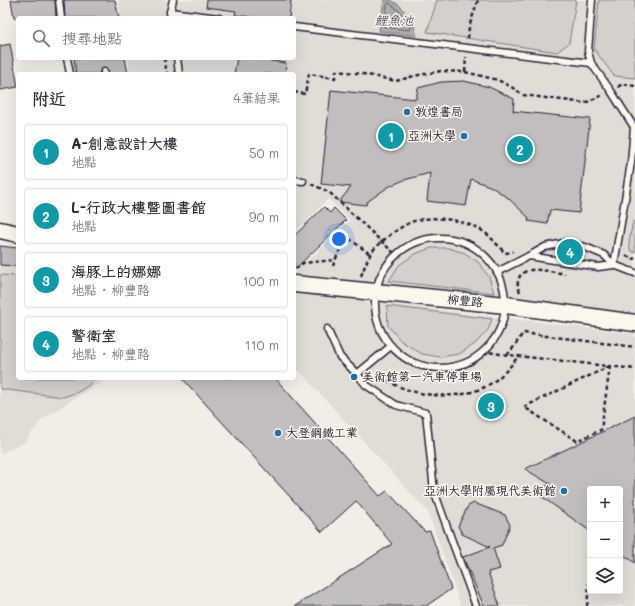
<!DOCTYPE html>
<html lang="zh-TW">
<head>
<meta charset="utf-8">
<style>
  body { margin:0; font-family:Mali,"LXGW WenKai TC",sans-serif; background:#f7f7f7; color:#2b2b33 }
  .controls { position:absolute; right:12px; bottom:12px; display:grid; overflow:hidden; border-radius:4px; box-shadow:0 4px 16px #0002 }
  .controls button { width:36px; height:36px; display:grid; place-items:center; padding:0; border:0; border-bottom:1px solid #e1e1e2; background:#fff; color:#2b2b33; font:20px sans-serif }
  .you { position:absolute; left:339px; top:239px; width:14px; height:14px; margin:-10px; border:3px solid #fff; border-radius:50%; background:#1a73e8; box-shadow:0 0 0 6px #1a73e833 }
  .badge { display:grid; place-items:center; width:26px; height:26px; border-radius:50%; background:#ea580c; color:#fff; font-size:13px; font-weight:700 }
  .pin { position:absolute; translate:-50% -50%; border:2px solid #fff; box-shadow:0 1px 4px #0006 }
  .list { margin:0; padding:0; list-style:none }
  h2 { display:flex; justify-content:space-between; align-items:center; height:52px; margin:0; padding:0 16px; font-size:17px }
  h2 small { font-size:13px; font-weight:400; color:#7c7c81 }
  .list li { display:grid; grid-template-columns:26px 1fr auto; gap:12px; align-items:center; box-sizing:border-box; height:56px; margin:0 8px 8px; padding:0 8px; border:1px solid #e1e1e2; border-radius:4px }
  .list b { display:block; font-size:15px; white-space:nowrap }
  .list p { margin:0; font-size:13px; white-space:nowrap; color:#7c7c81 }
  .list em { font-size:13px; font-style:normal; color:#7c7c81 }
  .icon { flex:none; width:22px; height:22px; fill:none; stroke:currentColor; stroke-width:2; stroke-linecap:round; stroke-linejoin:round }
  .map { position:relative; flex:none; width:635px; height:606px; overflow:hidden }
  .search { position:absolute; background:#fff; box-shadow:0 4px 16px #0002; left:16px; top:16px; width:280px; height:44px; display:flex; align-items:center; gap:10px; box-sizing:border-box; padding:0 14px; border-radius:4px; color:#7c7c81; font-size:15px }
  .panel { position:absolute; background:#fff; box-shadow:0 4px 16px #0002; left:16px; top:72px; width:280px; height:308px; border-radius:4px }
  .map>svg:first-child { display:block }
  .built { fill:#e0dcd6; fill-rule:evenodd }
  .green { fill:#d4d1cc; stroke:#7b7a84 }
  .water { fill:#aeabad; stroke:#76747f }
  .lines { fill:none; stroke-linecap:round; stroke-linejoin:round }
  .shore { stroke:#5a5969; stroke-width:1 }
  .building { fill:#c2bebe; stroke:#22223b }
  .service-casing { stroke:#22223b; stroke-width:9 }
  .tertiary-casing { stroke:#22223b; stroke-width:19 }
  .path { stroke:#22223b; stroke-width:2.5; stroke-dasharray:4 3; stroke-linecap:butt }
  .service { stroke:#fbf7ec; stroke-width:6 }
  .tertiary { stroke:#fbf7ec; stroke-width:16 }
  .poi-dot { fill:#1f6fb2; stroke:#fbf7ec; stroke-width:1.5 }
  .labels { text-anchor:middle; stroke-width:3; stroke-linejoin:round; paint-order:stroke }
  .poi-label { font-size:12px; fill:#22223b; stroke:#fbf7ec; text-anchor:start }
  .street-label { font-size:12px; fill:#22223b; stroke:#fbf7ec }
  .water-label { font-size:13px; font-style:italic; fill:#535263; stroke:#fbf7ec }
</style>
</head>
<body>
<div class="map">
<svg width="635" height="606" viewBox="0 0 635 606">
  <rect width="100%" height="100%" fill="#f2eee5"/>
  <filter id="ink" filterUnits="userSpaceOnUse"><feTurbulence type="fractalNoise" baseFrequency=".025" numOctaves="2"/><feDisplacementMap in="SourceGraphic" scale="8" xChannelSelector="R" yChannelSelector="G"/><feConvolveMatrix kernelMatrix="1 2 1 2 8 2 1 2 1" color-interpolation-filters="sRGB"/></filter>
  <g filter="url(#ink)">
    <g class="built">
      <polygon points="118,0 635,0 635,314 294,274 350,220 328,199 294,233 294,74 130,74 128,58 294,58 294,18 121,18"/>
      <polygon points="0,248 18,251 18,378 107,378 42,419 25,442 0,454"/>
      <path d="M294,292L635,334V606H461L428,512L294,365ZM590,489H620V591H590Z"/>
    </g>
    <g class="green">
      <polygon points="437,0 576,0 569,43 557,52 427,32"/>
      <polygon points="599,0 635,0 635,78 614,76 594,49"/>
      <polygon points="633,221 635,222 635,253 630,250 629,242"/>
      <polygon points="431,248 448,248 465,253 479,263 489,277 494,293 389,281 399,265 415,254"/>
      <polygon points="0,275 18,276 18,378 94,378 89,385 78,392 63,397 0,389"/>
      <polygon points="387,306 492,319 488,330 475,344 459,354 440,357 422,354 401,341 388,326"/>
    </g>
    <polygon class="water" points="384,0 391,0 400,6 412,20 417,36 379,31"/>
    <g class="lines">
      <path class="shore" d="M389,3C399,10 407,17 410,29V30L384,27L387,5Z"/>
    </g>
    <g class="building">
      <polygon points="11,0 55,0 56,18 14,18"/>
      <polygon points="64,0 115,0 119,18 65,18"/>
      <polygon points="207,0 291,0 289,18 258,18 235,15 236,11 206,7"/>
      <polygon points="10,44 18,87 0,90 0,46"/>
      <polygon points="74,58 125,58 128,74 109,74 108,70 104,68 100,70 100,74 76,74"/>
      <polygon points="237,58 251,58 286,63 285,74 234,74"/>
      <polygon points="464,81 489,87 514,99 513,111 590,119 579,213 550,210 547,224 528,221 529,218 508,198 492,187 471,179 466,206 427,201 430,173 404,180 388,187 367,202 366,205 339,202 351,187 321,184 331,90 416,99 418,88 441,82"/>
      <polygon points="324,207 330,213 334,208 346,220 294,270 294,236"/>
      <polygon points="0,246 18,248 16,266 0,265"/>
      <polygon points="182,378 275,378 380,496 387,491 425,532 430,531 451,589 426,606 295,606 392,544 356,501 322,532"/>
      <polygon points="635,416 635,563 620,552 620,489 590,489 590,531 535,492 550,484 525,469"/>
      <polygon points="474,503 505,515 510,525 502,545 493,548 500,569 488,572 500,606 484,606 463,557 490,547 462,534 458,526 468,506"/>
    </g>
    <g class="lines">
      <g class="service-casing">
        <g id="service">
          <polyline points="59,0 61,18"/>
          <polyline points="592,0 588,51 591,63 611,91 634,127 631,163 614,265"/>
          <polyline points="170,12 219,18"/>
          <polyline points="171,18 170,12 173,0"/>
          <polyline points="294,27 591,63"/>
          <polyline points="67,58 70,74"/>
          <polyline points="177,58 179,74"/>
          <polyline points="104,72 105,74"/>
          <polyline points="294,180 303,181"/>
          <circle cx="440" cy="303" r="65"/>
          <polyline points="529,256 598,267 614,265"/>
          <polyline points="497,272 529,256 545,247 564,243 585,247 604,255 614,265 635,273"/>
          <polyline points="327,329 340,357 357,374"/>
          <polyline points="391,346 357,374 366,385 396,405 426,413 434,491 452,541 476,606"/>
        </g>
      </g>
      <g class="tertiary-casing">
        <g id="tertiary">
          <polyline points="0,230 18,234"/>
          <polyline points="294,284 506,305 635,323"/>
        </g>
      </g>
      <g class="path">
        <polyline points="468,38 469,27 478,0"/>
        <polyline points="164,58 167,74"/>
        <polyline points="465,72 466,57"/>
        <polyline points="618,87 622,84 635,86"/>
        <polyline points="294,92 305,94 309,74 335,78 336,71 363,74 396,81 414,76 441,71 465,72 498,80 513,88 523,95 585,103 603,95"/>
        <polyline points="311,184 329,192 396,255"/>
        <polyline points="626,256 635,259"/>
        <polyline points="333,266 335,260 347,237 370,254"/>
        <polyline points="296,269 303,263 335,260"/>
        <path d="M361,276C364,268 367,260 371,253C375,247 381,243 386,238C394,232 401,227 409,223C430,214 461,219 481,230C490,235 497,245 505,253L513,252"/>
        <path d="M520,292C519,289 517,285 518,282C520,262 552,272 565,274"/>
        <polyline points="483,351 500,354 635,369"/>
        <polyline points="507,355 513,348 523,333 635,347"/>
        <polygon points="610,366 601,430 577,441 524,407"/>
        <path d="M382,376C385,379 388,381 392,383C419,398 463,401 490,384C501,377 511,367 518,356"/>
        <polyline points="587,606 590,573"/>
      </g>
      <use href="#service" class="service"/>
      <use href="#tertiary" class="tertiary"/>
    </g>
  </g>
  <g class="poi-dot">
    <circle cx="407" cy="112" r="4"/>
    <circle cx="464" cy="136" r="4"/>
    <circle cx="354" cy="377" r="4"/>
    <circle cx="278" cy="433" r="4"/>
    <circle cx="564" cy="491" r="4"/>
  </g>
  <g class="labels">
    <g class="poi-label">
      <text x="415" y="116">敦煌書局</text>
      <text x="456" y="140" text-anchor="end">亞洲大學</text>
      <text x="362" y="381">美術館第一汽車停車場</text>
      <text x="286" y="437">大登鋼鐵工業</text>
      <text x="556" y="495" text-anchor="end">亞洲大學附屬現代美術館</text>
    </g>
    <g class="street-label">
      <text transform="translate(465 301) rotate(6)" y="4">柳豐路</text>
    </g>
    <g class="water-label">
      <text x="394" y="25">鯉魚池</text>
    </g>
  </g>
</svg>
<div class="controls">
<button>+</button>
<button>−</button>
<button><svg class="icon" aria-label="layers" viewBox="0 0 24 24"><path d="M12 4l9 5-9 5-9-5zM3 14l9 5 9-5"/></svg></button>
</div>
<div class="you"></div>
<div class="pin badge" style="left:391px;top:136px;background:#0f9aa8">1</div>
<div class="pin badge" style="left:520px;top:149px;background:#0f9aa8">2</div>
<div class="pin badge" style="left:491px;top:406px;background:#0f9aa8">3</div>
<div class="pin badge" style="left:570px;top:252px;background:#0f9aa8">4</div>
<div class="search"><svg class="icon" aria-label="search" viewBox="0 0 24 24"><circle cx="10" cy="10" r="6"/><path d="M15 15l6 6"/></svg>搜尋地點</div>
<section class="panel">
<h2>附近<small>4筆結果</small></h2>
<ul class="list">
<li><span class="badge" style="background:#0f9aa8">1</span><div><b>A-創意設計大樓</b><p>地點</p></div><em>50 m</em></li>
<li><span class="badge" style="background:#0f9aa8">2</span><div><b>L-行政大樓暨圖書館</b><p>地點</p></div><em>90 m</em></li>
<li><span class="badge" style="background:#0f9aa8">3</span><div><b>海豚上的娜娜</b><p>地點 · 柳豐路</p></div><em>100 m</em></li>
<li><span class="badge" style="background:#0f9aa8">4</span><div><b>警衛室</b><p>地點 · 柳豐路</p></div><em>110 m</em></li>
</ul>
</section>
</div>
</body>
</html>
